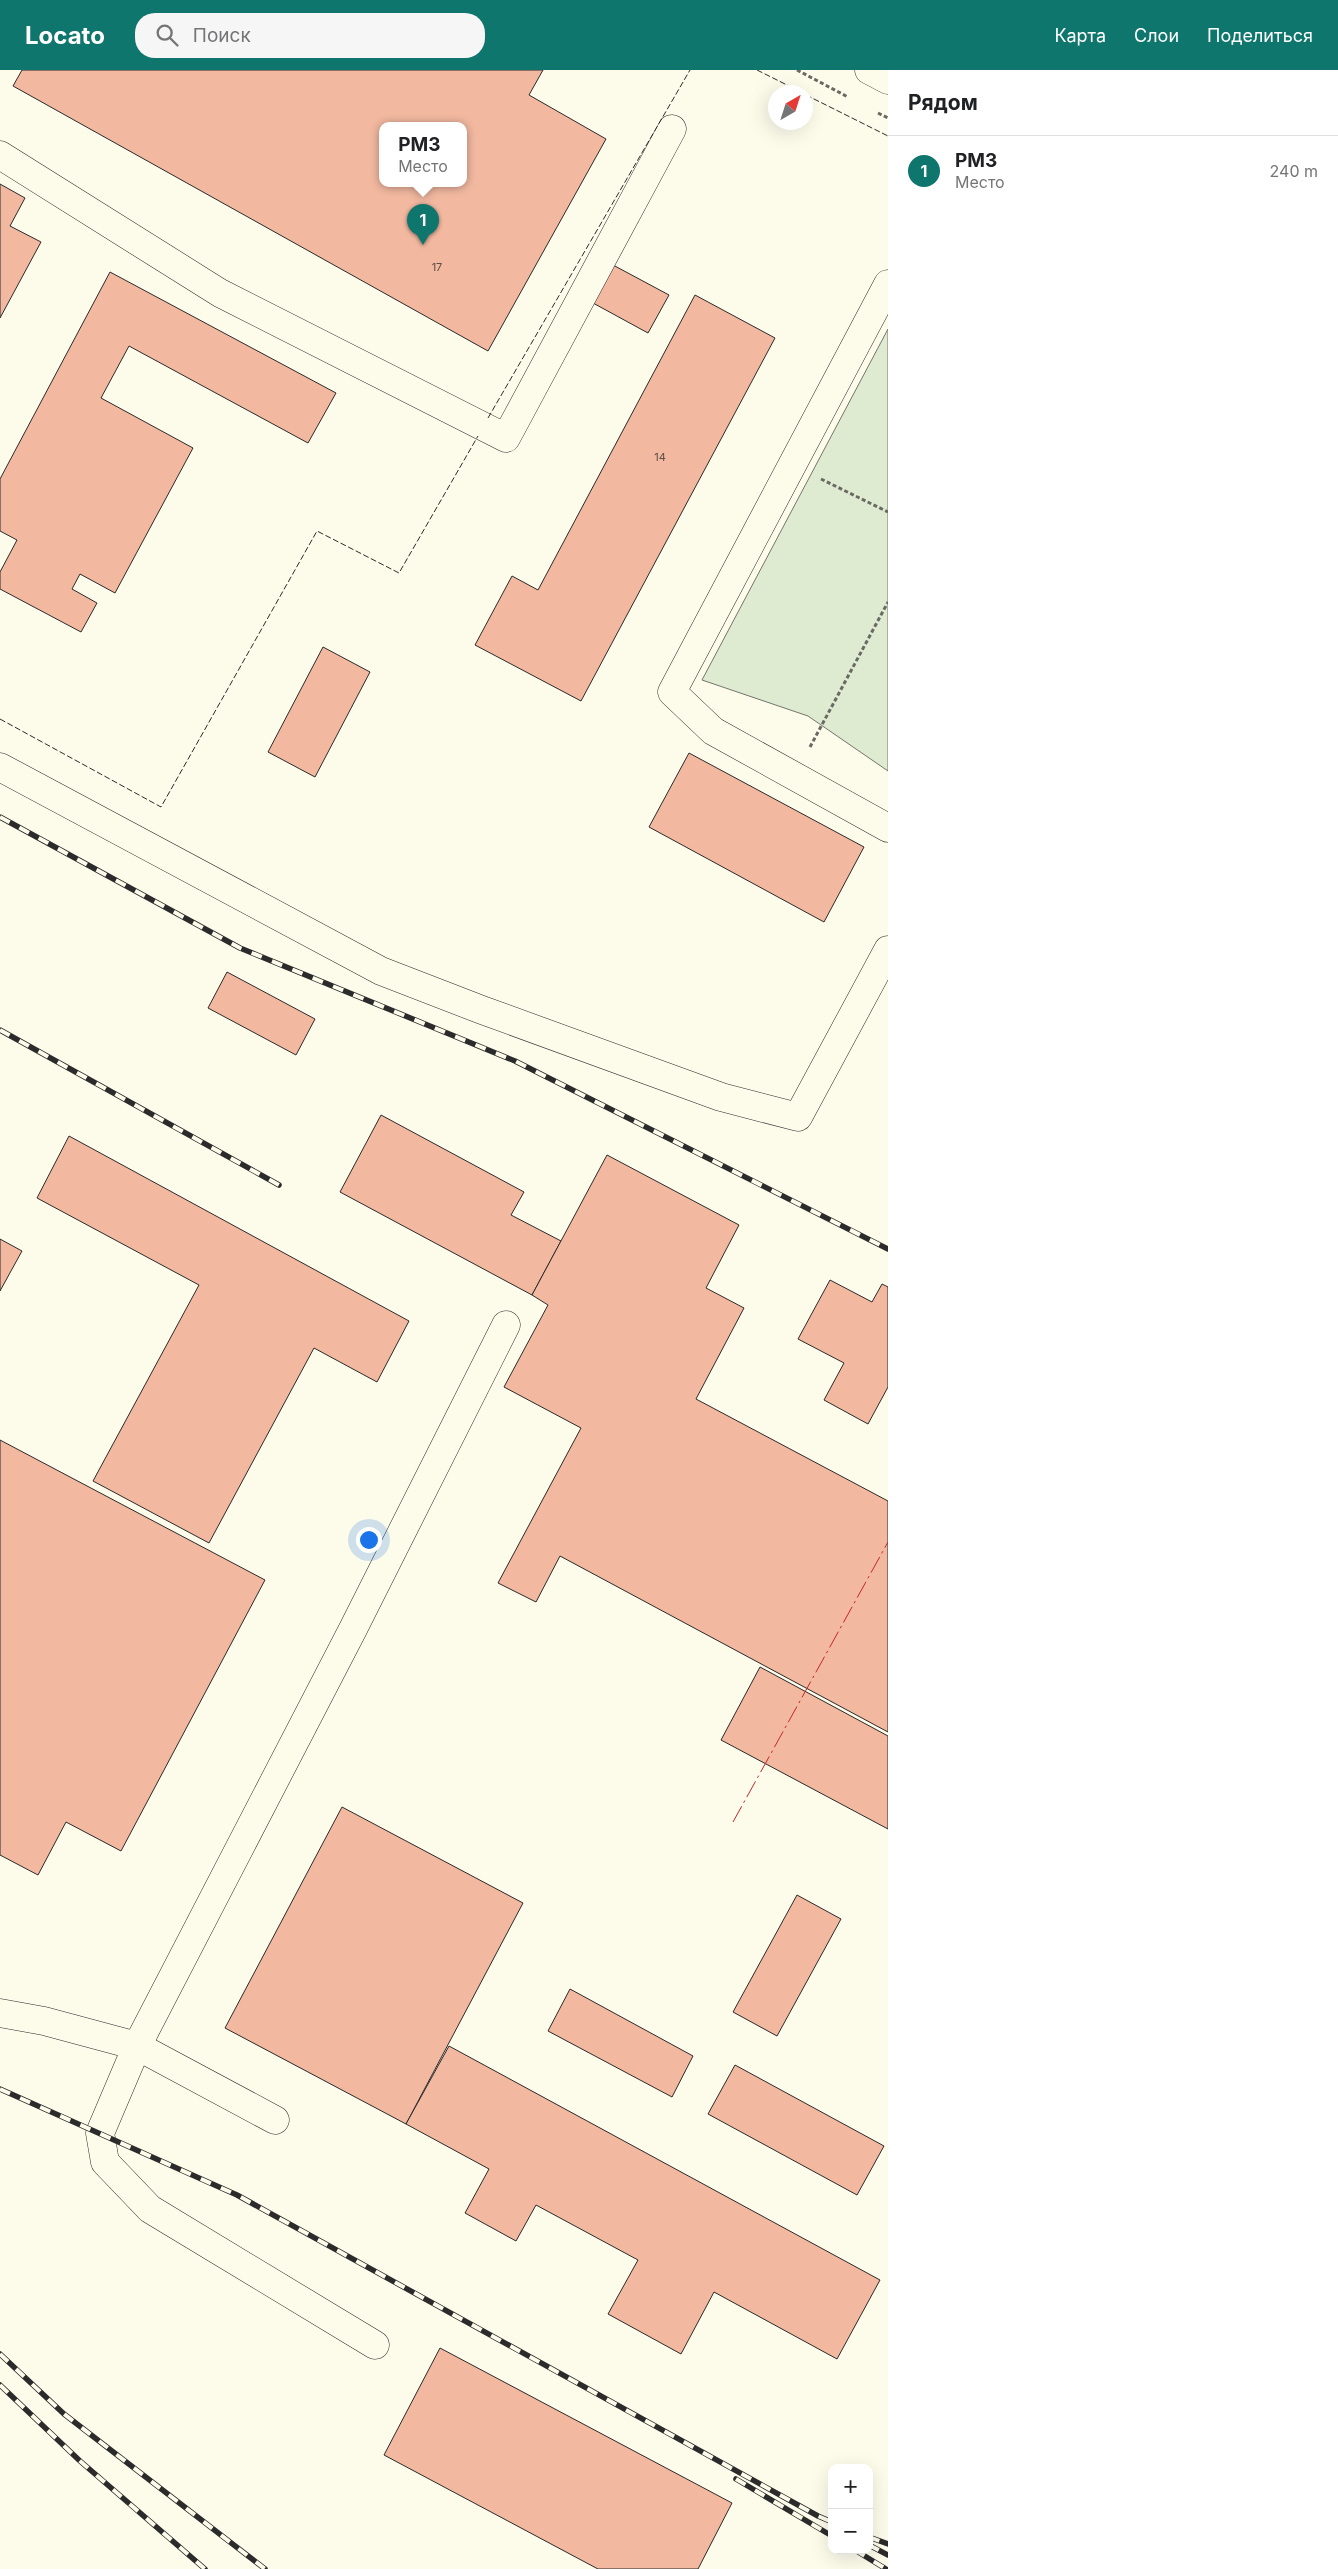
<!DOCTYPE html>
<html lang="ru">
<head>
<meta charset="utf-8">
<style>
  body { margin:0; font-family:Inter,sans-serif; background:#f6f6f6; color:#202124 }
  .controls { position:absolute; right:15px; bottom:15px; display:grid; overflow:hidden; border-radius:10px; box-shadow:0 5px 20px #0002 }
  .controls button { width:45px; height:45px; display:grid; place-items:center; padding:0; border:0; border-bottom:1px solid #e0e0e0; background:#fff; color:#202124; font:25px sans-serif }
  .compass { position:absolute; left:768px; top:15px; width:45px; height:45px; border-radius:50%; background:#fff; box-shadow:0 5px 20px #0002; rotate:39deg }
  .you { position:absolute; left:368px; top:1469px; width:18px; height:18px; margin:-12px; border:4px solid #fff; border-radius:50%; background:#1a73e8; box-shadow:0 0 0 8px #1a73e833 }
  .badge { display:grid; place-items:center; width:32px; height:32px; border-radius:50%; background:#0f766e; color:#fff; font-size:16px; font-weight:700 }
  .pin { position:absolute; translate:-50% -41px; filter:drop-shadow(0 1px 2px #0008) }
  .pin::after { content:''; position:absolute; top:26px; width:18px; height:15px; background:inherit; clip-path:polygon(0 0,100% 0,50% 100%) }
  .popup { position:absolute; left:379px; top:52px; width:88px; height:65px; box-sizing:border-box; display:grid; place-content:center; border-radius:10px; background:#fff; filter:drop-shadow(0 1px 4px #0005); font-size:16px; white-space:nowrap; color:#757577 }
  .popup b { font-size:19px; color:#202124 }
  .popup::after { content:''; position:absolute; left:50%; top:100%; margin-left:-10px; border:10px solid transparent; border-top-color:#fff }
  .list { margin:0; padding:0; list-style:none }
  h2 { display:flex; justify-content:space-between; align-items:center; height:65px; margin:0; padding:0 20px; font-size:21px }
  h2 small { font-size:16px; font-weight:400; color:#757577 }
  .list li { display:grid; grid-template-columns:32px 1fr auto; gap:15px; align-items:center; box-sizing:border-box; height:70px; padding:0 20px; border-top:1px solid #e0e0e0 }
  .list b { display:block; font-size:19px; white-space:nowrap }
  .list p { margin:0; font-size:16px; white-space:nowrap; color:#757577 }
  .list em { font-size:16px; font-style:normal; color:#757577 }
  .icon { flex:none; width:28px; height:28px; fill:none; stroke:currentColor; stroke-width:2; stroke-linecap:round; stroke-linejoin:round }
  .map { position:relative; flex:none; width:888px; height:2499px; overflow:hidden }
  header { display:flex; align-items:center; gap:30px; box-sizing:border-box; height:70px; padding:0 25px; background:#0f766e; color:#fff }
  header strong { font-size:24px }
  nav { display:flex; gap:28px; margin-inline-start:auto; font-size:18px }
  .search { width:350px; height:45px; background:#f6f6f6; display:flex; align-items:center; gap:12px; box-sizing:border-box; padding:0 18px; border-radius:20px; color:#757577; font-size:19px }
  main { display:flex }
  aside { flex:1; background:#fff }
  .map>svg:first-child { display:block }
  .green { fill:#deebd1; stroke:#74746e }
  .building { fill:#f2b8a0; stroke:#2b2b2b; fill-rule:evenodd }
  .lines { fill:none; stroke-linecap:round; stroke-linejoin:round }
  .minor-casing { stroke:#2b2b2b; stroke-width:29 }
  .major-casing { stroke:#2b2b2b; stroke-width:29 }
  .path { stroke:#6a6964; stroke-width:3; stroke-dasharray:4 2.5; stroke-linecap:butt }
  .minor { stroke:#fdfbea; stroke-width:28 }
  .major { stroke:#fdfbea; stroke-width:28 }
  .rail-casing { stroke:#2b2b2b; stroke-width:5.5 }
  .rail { stroke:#fdfbea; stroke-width:4; stroke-dasharray:11; stroke-linecap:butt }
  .fence { stroke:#2b2b2b; stroke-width:1; stroke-dasharray:6 2.5; stroke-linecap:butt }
  .power { stroke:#c62828; stroke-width:1; stroke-dasharray:18 4 2.5 4; stroke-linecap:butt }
  .labels { text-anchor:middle; stroke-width:4; stroke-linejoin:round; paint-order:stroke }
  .number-label { font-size:11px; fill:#5d4e48 }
</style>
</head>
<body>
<header>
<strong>Locato</strong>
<div class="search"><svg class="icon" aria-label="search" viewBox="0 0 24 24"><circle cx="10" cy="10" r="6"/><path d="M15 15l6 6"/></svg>Поиск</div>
<nav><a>Карта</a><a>Слои</a><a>Поделиться</a></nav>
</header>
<main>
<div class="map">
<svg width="888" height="2499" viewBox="0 0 888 2499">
  <rect width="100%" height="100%" fill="#fdfbea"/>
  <polygon class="green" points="888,259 888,701 808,646 702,610"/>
  <g class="building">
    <path d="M22,0H543L529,25L606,69L488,281L13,16ZM383,56H463V114H383Z"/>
    <polygon points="0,114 25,128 10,156 41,172 0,248"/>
    <polygon points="613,195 669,225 648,263 593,233"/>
    <polygon points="110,202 336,323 308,373 129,276 101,328 193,378 115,523 80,504 72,519 97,533 81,562 0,519 0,502 17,470 0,461 0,409"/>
    <polygon points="695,225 775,268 581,631 475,575 512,506 538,520"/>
    <polygon points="323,577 370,602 315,707 268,682"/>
    <polygon points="689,683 864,777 824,852 649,757"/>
    <polygon points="227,902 315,949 296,985 208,938"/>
    <polygon points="381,1045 524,1122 511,1145 561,1171 532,1225 340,1122"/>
    <polygon points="69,1066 409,1251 377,1312 314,1278 209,1473 93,1411 199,1215 37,1128"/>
    <polygon points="607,1085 739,1155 706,1218 744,1238 696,1329 888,1431 888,1662 560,1486 536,1532 498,1513 581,1358 504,1317 548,1235 532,1225"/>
    <polygon points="0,1169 22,1181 0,1221"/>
    <polygon points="830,1210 872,1232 882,1214 888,1217 888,1317 868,1354 824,1330 844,1293 798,1269"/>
    <polygon points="0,1370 265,1510 121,1781 66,1752 38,1805 0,1785"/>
    <polygon points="760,1597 888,1666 888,1759 721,1670"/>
    <polygon points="342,1737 523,1833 406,2054 225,1958"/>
    <polygon points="797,1825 841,1849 777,1966 733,1942"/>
    <polygon points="570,1919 693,1986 672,2027 548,1961"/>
    <polygon points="449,1976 880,2210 837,2289 714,2222 681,2284 608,2244 638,2190 536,2135 516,2171 465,2143 489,2099 406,2054"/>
    <polygon points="735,1995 884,2076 857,2125 708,2044"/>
    <polygon points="440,2278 732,2433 698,2499 598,2499 384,2385"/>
  </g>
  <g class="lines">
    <g class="minor-casing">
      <g id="minor">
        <polyline points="0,85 220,223 506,368 672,59"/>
        <polyline points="888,214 672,622 713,661 888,758"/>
        <polyline points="0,697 381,901 482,940 721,1027 798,1047 888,880"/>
        <polyline points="0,1943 44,1951 137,1976 275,2050"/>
        <polyline points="375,2275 150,2139 105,2092 100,2063 137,1976 353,1559 506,1255"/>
      </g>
    </g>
    <g class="major-casing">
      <polyline id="major" points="869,0 888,10"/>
    </g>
    <g class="path">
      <polyline points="797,0 848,27"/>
      <polyline points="878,43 888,48"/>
      <polyline points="821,409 888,442"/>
      <polyline points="810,677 888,532"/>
    </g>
    <use href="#minor" class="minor"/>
    <use href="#major" class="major"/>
    <g class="rail-casing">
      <g id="rail">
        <polyline points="0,747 240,878 515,991 888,1179"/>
        <polyline points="0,960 279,1115"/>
        <polyline points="0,2019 237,2125 818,2446 832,2452"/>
        <polyline points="0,2284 64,2344 265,2499"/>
        <polyline points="0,2315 80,2391 205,2499"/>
        <polyline points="736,2409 832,2466"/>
        <polyline points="869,2467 888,2474"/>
        <polyline points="869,2475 888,2485"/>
        <polyline points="855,2480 886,2499"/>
      </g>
    </g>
    <use href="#rail" class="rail"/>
    <g class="fence">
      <polyline points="757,0 801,22"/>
      <polyline points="806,25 888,66"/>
      <polyline points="488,348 690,0"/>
      <polyline points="0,649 161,737 317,461 399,503 478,366"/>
    </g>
    <polyline class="power" points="733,1752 888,1472"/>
  </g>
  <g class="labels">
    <g class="number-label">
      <text x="437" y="201">17</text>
      <text x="660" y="391">14</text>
    </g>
  </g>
</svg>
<div class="controls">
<button>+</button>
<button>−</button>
</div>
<svg class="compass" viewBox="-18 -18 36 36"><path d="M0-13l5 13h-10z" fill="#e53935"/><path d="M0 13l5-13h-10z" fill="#757577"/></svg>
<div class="you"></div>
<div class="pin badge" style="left:423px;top:175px">1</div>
<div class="popup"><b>РМЗ</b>Место</div>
</div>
<aside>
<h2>Рядом<small></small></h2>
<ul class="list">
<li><span class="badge">1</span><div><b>РМЗ</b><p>Место</p></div><em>240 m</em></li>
</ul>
</aside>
</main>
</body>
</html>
